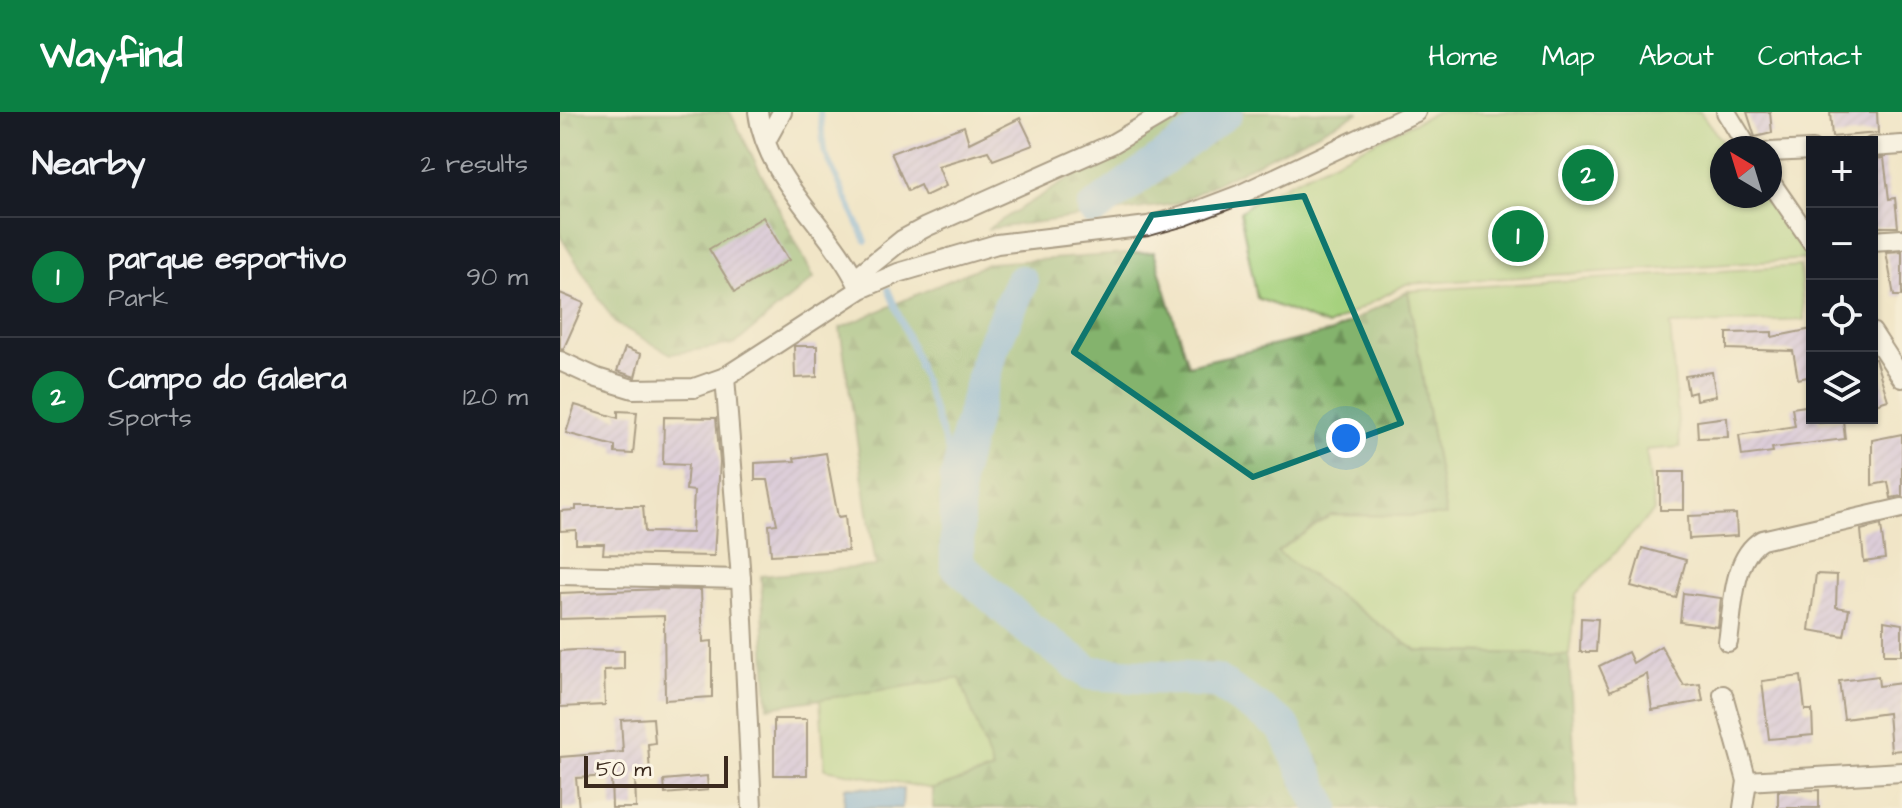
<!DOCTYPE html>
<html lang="en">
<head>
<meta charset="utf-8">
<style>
  body { margin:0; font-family:"Architects Daughter",sans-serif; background:#242831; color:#f1f3f6 }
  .controls { position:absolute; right:24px; top:24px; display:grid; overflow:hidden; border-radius:0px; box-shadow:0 2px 6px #0004 }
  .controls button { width:72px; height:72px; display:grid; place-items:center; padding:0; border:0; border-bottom:2px solid #363941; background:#171b24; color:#f1f3f6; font:40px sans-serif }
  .compass { position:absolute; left:1150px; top:24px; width:72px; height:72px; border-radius:50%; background:#171b24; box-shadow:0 2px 6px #0004; rotate:322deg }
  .scale { position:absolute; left:24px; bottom:20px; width:144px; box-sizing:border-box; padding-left:8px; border:4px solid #3b2a1e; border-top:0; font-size:22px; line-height:28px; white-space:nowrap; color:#3b2a1e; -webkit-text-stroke:6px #fcf5e5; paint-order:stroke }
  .you { position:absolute; left:786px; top:326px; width:28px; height:28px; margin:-20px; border:6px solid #fff; border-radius:50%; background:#1a73e8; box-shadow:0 0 0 12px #1a73e833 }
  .badge { display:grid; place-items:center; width:52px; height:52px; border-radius:50%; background:#0b8043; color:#fff; font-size:26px; font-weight:700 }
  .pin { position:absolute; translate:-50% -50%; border:4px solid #fff; box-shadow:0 2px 8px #0006 }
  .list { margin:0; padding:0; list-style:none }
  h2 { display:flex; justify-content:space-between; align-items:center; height:104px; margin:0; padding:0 32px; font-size:34px }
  h2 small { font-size:26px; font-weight:400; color:#9ea1a6 }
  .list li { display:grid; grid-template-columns:52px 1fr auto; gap:24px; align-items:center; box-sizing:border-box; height:120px; padding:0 32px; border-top:2px solid #363941 }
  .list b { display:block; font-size:30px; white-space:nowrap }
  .list p { margin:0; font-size:26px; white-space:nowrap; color:#9ea1a6 }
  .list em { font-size:26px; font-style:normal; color:#9ea1a6 }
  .icon { flex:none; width:44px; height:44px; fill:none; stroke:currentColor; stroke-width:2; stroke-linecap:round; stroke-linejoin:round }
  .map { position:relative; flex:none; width:1342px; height:696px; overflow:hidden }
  header { display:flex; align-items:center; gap:48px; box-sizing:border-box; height:112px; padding:0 40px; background:#0b8043; color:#fff }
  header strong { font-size:38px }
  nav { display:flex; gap:44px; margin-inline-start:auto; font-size:28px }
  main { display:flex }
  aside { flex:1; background:#171b24 }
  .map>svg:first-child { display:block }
  .green { fill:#a6d17e; stroke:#707e4e; stroke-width:2 }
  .forest { fill:url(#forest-firs); stroke:#606e46; stroke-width:2 }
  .water { fill:#72ade3; stroke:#566c80; stroke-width:2 }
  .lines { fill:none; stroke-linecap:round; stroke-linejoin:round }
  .stream { stroke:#72ade3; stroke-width:6 }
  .river { stroke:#72ade3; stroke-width:34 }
  .building { fill:url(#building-hatch) }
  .street-casing { stroke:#564637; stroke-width:22 }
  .street { stroke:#fff; stroke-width:18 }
  .marked { fill:none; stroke:#0f766e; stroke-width:6; stroke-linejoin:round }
</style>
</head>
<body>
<header>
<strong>Wayfind</strong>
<nav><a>Home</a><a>Map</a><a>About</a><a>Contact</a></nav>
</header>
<main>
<aside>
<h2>Nearby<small>2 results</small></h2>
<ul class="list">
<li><span class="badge">1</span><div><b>parque esportivo</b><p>Park</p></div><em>90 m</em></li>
<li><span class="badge">2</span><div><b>Campo do Galera</b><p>Sports</p></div><em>120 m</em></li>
</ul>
</aside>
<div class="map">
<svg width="1342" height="696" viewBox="0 0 1342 696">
  <defs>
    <pattern id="forest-firs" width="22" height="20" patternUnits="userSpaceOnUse" patternTransform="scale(2)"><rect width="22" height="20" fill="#84b36d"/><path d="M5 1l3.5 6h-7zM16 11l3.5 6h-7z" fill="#6d9259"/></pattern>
    <pattern id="building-hatch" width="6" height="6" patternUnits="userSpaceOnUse" patternTransform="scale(2)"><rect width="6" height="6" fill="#c3aff0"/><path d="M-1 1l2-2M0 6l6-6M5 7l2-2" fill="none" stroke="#a08fc2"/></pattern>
  </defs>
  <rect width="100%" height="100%" fill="#fcf5e5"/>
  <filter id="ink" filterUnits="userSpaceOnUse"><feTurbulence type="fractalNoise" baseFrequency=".0125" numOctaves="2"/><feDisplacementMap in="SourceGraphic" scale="16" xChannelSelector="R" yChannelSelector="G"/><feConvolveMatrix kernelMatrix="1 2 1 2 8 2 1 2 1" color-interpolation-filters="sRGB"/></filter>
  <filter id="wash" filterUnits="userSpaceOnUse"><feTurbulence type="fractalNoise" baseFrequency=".006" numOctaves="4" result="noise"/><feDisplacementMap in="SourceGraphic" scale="32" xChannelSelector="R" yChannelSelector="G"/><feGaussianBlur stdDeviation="1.8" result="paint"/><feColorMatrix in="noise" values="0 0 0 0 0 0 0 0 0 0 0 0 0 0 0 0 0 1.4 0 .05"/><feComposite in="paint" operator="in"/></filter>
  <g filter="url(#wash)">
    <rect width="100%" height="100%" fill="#f1e5c7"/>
    <g class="green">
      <polygon points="876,0 1140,0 1167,36 1162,36 1162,84 1203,84 1249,147 846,172 768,214 697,186 680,100 698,86"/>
      <polygon points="1240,154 1244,208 1110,213 1120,335 1086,338 1094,399 1016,482 1009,543 857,539 717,440 771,403 886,404 848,179"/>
      <polygon points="400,566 434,658 373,677 265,657 260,587"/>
    </g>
    <g class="forest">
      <polygon points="0,0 170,0 254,166 175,232 111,242 55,211 0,124"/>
      <polygon points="618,0 799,0 615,92 427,117"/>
      <polygon points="594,140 628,253 772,220 848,179 886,404 771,403 717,440 857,539 1009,543 1017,696 373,696 373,677 433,658 400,566 208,595 201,464 316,454 280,216 429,151"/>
    </g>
    <polygon class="water" points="285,675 343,677 342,696 284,696"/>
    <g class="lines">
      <g class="stream">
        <polyline points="260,0 264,39 306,129"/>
        <polyline points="328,177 353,237 397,366"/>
      </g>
      <g class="river">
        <polyline points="534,97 666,0"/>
        <polyline points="461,170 430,240 397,366 397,453 468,516 530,561 656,569 723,614 763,696"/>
      </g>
    </g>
    <g id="blocks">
      <g class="building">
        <polygon points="1187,0 1210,0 1212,21 1195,25"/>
        <polygon points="1270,0 1317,0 1318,21 1272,25"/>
        <polygon points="460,6 473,33 433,48 428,39 378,54 386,74 365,84 360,73 348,79 331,41 404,14 409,31"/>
        <polygon points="1324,46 1329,87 1335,86 1338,115 1312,115 1312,47"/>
        <polygon points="203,105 229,148 175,180 149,137"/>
        <polygon points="1342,139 1342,184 1334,184 1326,140"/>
        <polygon points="0,181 24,191 3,238 0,237"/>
        <polygon points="1252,217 1252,264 1238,267 1233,239 1167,237 1167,221 1212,220 1212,225"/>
        <polygon points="234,234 257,234 257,265 235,266"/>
        <polygon points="65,236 81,242 75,265 57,259"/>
        <polygon points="1312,247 1315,247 1328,288 1312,293"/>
        <polygon points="1152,260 1156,284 1136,288 1135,280 1128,282 1125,264"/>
        <polygon points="15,293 58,306 58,299 77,300 73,342 55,341 55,334 6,321"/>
        <polygon points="1252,293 1252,306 1258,306 1259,311 1283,308 1285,327 1212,336 1213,340 1182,344 1179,323 1235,314 1232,296"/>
        <polygon points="104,305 156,306 160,350 154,444 43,442 44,432 16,432 16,418 0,419 0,399 16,398 16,394 83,394 85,420 132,421 134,379 126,378 128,353 103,352"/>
        <polygon points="1167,305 1168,325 1138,326 1137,309"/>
        <polygon points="1342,322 1342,384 1331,386 1328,370 1312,373 1312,328"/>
        <polygon points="266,341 278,405 285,404 288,439 211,443 209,413 217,412 208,368 195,368 195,351 235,349 234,346"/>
        <rect x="1100" y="360" width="24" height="38"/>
        <polygon points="1176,402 1177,424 1129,427 1128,404"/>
        <polygon points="1321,413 1325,447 1304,450 1301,418"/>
        <polygon points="1082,436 1126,448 1116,486 1071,474"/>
        <polygon points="1256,462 1277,463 1276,495 1289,497 1284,524 1249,518"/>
        <polygon points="103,477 141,478 143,530 152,529 152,585 105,588 104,504 0,507 0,481"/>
        <polygon points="1123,481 1161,486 1158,515 1120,510"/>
        <polygon points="1021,506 1038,507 1036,540 1020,540"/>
        <polygon points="1324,509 1342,512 1342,543 1324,543"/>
        <polygon points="1101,534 1124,574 1140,572 1143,589 1092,598 1087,562 1050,579 1039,554 1068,540 1073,551"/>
        <polygon points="16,538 64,539 64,557 44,558 45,593 0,595 0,539"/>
        <polygon points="1241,564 1245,598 1252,598 1253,623 1209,627 1202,569"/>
        <polygon points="1318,564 1319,574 1342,571 1342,638 1331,639 1328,601 1284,607 1279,569"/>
        <polygon points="93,606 95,631 88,632 90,661 75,662 76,696 52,696 51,664 16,666 19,696 0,696 0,645 63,640 61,608"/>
        <rect x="214" y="607" width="33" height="56"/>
        <polygon points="147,664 148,678 105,682 104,668"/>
        <polygon points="1259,678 1259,696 1218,696 1218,679"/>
      </g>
    </g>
  </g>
  <g filter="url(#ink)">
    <use href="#blocks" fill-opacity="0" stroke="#564637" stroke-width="2"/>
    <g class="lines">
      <g class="street-casing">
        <g id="street">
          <path d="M198,0C206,68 271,115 299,175"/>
          <polyline points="1166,0 1188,36"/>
          <polyline points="206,29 222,0"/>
          <polyline points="1312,35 1342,33"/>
          <polyline points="1210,40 1252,38"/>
          <polyline points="1210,69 1252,130"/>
          <polyline points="1312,129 1342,127"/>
          <polyline points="295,166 342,128 366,115 552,32 607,0"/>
          <polyline points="1312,220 1342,266"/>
          <polyline points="0,249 37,266 73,277 134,276 165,265 301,177 338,161 437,132 588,114 624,104 679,83 856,0"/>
          <polyline points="165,265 181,467 192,696"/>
          <polyline points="0,463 181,467"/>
          <path d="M1168,530C1173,498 1172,445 1202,428L1342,396"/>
          <polyline points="1163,583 1187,669 1183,696"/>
          <polyline points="1187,669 1342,660"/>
        </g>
      </g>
      <use href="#street" class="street"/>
    </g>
  </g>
  <path d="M0 0H1342V696H0ZM744,84L841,311L693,365L514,240L592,103Z" fill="#f1e5c7" fill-opacity=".55" fill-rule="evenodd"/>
  <path class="marked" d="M744,84L841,311L693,365L514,240L592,103Z"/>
</svg>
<div class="controls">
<button>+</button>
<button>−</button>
<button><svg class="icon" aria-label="locate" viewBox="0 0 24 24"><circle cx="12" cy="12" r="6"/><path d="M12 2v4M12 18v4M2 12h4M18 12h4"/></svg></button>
<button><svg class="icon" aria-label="layers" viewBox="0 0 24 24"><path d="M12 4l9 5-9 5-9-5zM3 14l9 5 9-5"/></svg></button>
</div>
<svg class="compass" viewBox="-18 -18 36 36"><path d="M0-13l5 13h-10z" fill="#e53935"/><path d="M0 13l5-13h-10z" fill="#9ea1a6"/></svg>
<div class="scale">50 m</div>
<div class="you"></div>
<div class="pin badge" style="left:958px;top:124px">1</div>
<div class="pin badge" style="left:1028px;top:63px">2</div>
</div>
</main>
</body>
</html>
